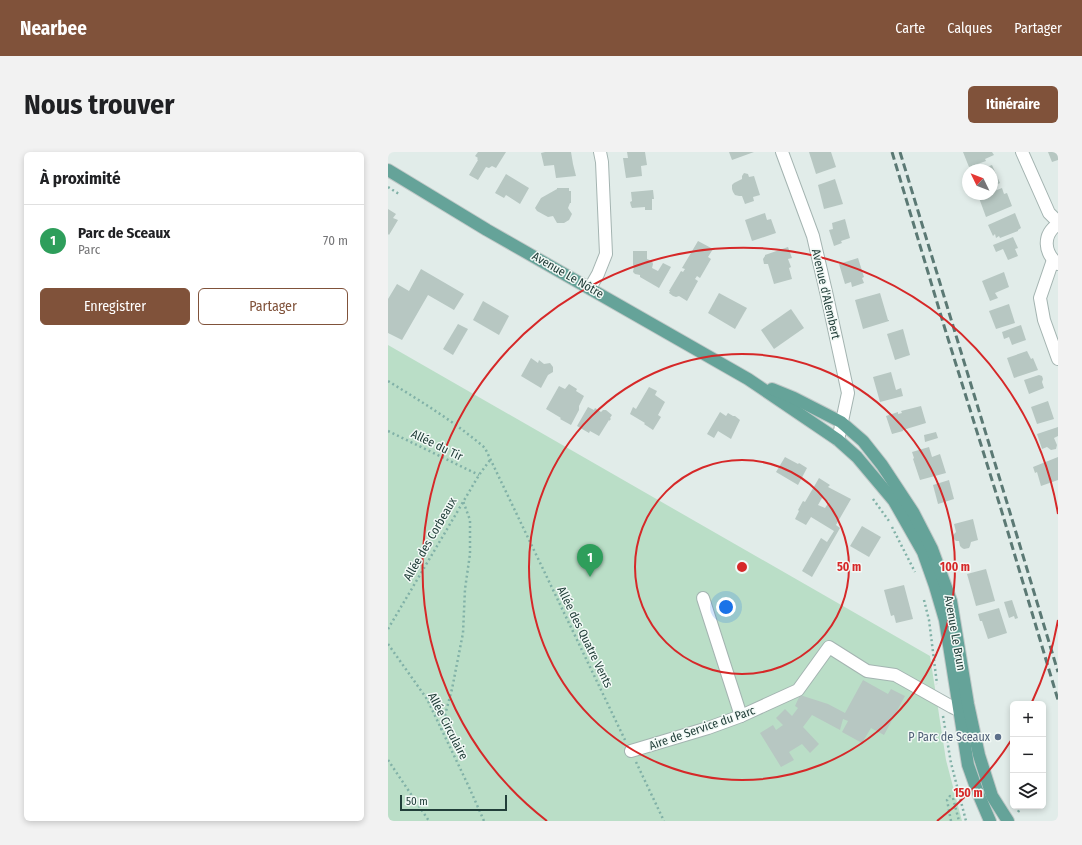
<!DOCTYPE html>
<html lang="fr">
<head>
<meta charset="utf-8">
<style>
  body { margin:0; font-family:"Fira Sans Condensed",sans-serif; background:#f2f2f2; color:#202124 }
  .controls { position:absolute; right:12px; bottom:12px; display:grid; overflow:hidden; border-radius:6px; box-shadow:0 2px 6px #0003 }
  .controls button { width:36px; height:36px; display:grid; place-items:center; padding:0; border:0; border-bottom:1px solid #e0e0e0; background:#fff; color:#202124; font:20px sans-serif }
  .compass { position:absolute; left:574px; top:12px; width:36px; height:36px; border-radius:50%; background:#fff; box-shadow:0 2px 6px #0003; rotate:313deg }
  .scale { position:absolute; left:12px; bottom:10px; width:107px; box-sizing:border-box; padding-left:4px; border:2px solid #213e39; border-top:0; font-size:11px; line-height:14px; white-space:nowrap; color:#213e39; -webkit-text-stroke:3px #f2f9f6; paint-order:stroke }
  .you { position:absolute; left:338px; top:455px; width:14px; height:14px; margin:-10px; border:3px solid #fff; border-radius:50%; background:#1a73e8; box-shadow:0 0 0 6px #1a73e833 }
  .badge { display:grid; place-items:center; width:26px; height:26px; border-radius:50%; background:#80523a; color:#fff; font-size:13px; font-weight:700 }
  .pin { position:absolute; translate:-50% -33px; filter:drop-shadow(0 1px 2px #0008) }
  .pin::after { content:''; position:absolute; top:21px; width:14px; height:12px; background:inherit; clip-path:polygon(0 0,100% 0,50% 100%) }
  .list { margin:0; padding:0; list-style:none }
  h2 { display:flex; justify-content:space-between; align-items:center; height:52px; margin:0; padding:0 16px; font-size:17px }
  h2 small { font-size:13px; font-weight:400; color:#757577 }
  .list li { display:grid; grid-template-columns:26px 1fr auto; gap:12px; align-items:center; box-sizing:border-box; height:72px; padding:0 16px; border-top:1px solid #e0e0e0 }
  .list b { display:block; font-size:15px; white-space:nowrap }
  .list p { margin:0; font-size:13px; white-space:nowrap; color:#757577 }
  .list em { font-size:13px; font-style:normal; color:#757577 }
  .actions { display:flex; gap:8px; padding:12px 16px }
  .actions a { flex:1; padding:9px 0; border:1px solid #80523a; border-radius:6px; text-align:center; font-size:14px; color:#80523a }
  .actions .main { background:#80523a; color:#fff }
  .icon { flex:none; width:22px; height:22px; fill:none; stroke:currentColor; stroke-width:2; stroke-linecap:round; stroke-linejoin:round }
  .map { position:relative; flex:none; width:670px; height:669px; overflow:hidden; border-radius:6px }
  header { display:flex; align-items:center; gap:24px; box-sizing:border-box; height:56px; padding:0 20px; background:#80523a; color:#fff }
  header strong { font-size:19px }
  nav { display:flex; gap:22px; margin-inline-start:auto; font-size:14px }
  .intro { display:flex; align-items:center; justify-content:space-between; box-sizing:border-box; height:96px; padding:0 24px }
  h1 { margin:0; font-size:28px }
  .button { padding:10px 18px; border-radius:6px; background:#80523a; color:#fff; font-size:14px; font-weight:700 }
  main { display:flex; gap:24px; padding:0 24px }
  aside { flex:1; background:#fff; border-radius:6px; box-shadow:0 2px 6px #0003 }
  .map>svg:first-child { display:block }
  .green { fill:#badec7 }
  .building { fill:#b7c7c2; fill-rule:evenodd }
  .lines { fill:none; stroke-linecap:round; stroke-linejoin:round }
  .minor-casing { stroke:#a4b4b1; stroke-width:14 }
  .major-casing { stroke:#c1c9c8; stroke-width:14 }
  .path { stroke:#81b1a7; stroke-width:2.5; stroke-dasharray:2 3; stroke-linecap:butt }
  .minor { stroke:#fff; stroke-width:12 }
  .major { stroke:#65a399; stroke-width:12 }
  .rail { stroke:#5b7974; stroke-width:3; stroke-dasharray:8 4; stroke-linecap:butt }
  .ring { fill:none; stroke:#d62828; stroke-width:2 }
  .service-dot { fill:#5c6f8a; stroke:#f2f9f6; stroke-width:1.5 }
  .labels { text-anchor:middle; stroke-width:3; stroke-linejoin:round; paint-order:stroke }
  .street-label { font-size:12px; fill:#213e39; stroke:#f2f9f6 }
  .service-label { font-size:12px; fill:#4e5e75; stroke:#f2f9f6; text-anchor:end }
  .centre { fill:#d62828; stroke:#f2f9f6; stroke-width:2 }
  .ring-label { font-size:12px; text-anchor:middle; font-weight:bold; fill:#d62828; stroke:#f2f9f6; stroke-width:3; stroke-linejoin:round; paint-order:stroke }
</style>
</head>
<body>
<header>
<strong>Nearbee</strong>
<nav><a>Carte</a><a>Calques</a><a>Partager</a></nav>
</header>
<div class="intro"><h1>Nous trouver</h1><a class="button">Itinéraire</a></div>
<main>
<aside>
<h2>À proximité<small></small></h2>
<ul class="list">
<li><span class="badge" style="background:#2e9e5b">1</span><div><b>Parc de Sceaux</b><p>Parc</p></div><em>70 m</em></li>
</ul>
<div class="actions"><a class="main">Enregistrer</a><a>Partager</a></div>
</aside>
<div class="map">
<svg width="670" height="669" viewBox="0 0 670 669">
  <rect width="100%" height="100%" fill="#e1ece9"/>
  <polygon class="green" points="0,193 542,504 558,608 574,669 0,669"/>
  <g class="building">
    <polygon points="90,0 118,0 108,16 104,14 101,16 98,15 90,28 81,23 90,8 89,7 90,6 87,4"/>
    <polygon points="157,0 183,0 185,12 188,24 168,26 166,13 156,14 153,1"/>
    <polygon points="239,0 257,0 259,13 253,14 254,24 238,26 235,6 240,6"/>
    <polygon points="341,0 366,0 344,8"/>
    <polygon points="421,0 443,0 448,15 428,22"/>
    <polygon points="575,0 604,0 606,3 597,7 598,9 581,15"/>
    <polygon points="660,0 670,0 670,8 664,10"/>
    <polygon points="604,13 612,31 604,35 604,18 591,18"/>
    <polygon points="356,21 360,22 361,25 366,24 372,43 365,45 366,49 357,52 354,44 351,44 347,43 345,40 344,37 344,33 346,31 354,27 354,24"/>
    <polygon points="118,22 141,36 132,52 118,43 116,46 107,41"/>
    <polygon points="447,27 455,52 436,57 430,33"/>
    <polygon points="169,36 181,36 181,39 183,39 183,51 182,51 180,56 184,62 181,68 176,71 169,71 165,64 160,65 149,59 147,56 153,46 169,37"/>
    <polygon points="614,36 616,42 619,41 624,54 598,65 591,46 599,42 604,42 604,40"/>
    <polygon points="265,38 266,47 264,47 264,58 257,58 257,55 244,56 243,54 242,50 244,49 243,40"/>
    <polygon points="0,57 8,62 5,66 10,68 1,83 0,82"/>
    <polygon points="377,61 379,68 383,67 388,81 364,89 357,68"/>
    <polygon points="627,61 633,76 630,78 630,79 612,86 611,84 608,86 607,82 605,84 600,73"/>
    <polygon points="457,67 462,86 453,89 454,91 446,94 441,78 445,77 444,71"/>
    <polygon points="625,85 630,96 627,97 630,104 620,108 615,97 608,100 605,93"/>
    <polygon points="310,89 325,97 320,105 323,107 312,126 309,124 307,127 310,129 299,149 291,144 288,145 285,144 281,141 282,139 281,139 293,119 295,120 297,117 294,116"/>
    <polygon points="400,95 404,106 400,107 403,115 401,116 404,127 386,132 380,112 376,112 375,107 377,104 377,103"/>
    <polygon points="245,99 259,99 259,107 264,109 265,112 264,116 270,119 275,111 283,115 271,136 252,125 252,123 247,122 245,120 246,114 245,113"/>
    <polygon points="470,106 476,125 474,126 476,131 464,135 463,130 457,132 451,112"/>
    <polygon points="33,117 76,142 66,158 40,143 14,188 0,181 0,147 9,132 21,139"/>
    <polygon points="616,120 621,135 607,141 610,146 602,149 594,129"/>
    <polygon points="331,141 359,156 347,177 320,161"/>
    <polygon points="492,141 500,168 501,168 501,169 475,177 467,148"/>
    <polygon points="95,149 121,164 111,183 85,168"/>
    <polygon points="621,152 627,171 608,177 601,159"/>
    <polygon points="403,157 416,176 386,197 373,178"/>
    <polygon points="70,172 80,177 65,203 55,197"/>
    <polygon points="633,173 638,188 624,193 621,185 616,187 614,180"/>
    <polygon points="515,177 522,203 507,208 499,182"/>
    <polygon points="639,199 643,207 645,206 650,218 626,226 619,206"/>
    <polygon points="143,206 150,211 151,208 156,212 162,211 165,215 165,220 160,223 153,236 133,224"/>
    <polygon points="503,220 508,238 513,236 515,244 492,250 485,225"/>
    <polygon points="651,223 654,224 655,227 654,230 656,236 641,242 636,228"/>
    <polygon points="181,232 189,237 188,239 196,244 191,254 191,258 183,273 172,267 173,266 158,257 171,234 177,237"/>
    <polygon points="261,235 269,239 267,243 277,250 270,263 273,265 265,278 256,272 257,271 242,262 245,255 248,257"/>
    <polygon points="660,249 666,267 649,272 643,255"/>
    <polygon points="533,254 538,271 515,278 515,279 504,282 498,264 510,260 510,262 514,261 513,259"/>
    <polygon points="200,255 206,258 207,256 213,260 215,258 218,258 224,263 222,266 223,267 221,269 221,268 211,284 202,279 201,281 189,274"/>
    <polygon points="332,260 338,264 340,261 345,264 347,264 352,268 343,287 330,279 326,286 319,282"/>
    <polygon points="670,275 670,284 666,286 669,293 668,297 663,298 659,295 654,297 649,282"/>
    <polygon points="548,280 550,286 537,290 536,283"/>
    <polygon points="541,295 544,305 552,302 558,321 532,328 525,307 526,306 524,300"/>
    <polygon points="397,305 410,312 411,311 419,316 410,333 388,320"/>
    <polygon points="670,305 670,328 653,334 649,320 647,321 645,315"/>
    <path d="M431,326L442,333L440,335L463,347L448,373L452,376L424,425L414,419L433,386L439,390L446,379L423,365L418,373L407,367L411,359L410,358L415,349L417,350ZM434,346L441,350L437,356L430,353Z"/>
    <polygon points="561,328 566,347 550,352 545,333"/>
    <polygon points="585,367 590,388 583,390 582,394 581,396 576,397 574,396 572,394 571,389 568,389 565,386 565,383 568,380 566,372"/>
    <polygon points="474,374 493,385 481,405 462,394"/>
    <polygon points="598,417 607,449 588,454 579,422"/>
    <polygon points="516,433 525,467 508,471 506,463 503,464 496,438"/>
    <polygon points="624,448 630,466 627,467 626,464 621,466 616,450"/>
    <polygon points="611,456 619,481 600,487 594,469 592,469 590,462"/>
    <polygon points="475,528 500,542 503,537 517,544 496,583 483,576 474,591 454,580 460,569 455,567 452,578 424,563 415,575 431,592 422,601 414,592 401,600 406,608 393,615 372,581 385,573 388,578 395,573 388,566 397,557 404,564 410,556 407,554 412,543 440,552 457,561"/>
  </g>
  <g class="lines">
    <g class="minor-casing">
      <g id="minor">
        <polyline points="394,0 425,84 439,144 460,241 450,288"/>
        <polyline points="634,0 661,61 670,70"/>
        <path d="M670,72C654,83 656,101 670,112"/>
        <polyline points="665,108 652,146 656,168 670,207"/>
        <polyline points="202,136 210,122 218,102 214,10 212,0"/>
        <polyline points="315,446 353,564"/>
        <polyline points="243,599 320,576 353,564 410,538 441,495 479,519 507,523 564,555 572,559 579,561"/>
      </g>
    </g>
    <g class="major-casing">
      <g id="major">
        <polyline points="0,18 99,78 360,227 450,288 469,305 506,349 535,400 547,434 557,468 580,613 590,641 602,669"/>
        <polyline points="384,237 406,246 453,270 475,289 494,313 525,360 544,397 563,449 580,552 591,603 604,644 620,669"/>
      </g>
    </g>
    <g class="path">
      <polyline points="0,35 11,42"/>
      <path d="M0,229C34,250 67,270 97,296L237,588"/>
      <polyline points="0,279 91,323"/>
      <polyline points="485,347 501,369"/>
      <polyline points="504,375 527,420"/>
      <polyline points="536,448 541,468 549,532"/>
      <polyline points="0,477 91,323 102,308"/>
      <polyline points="0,492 39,547 81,635 96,669"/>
      <polyline points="555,564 563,611 578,669"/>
      <polyline points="53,578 64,537 75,481 77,437 82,402 82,368 75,349"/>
      <polyline points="0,608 41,669"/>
      <polyline points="248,610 276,669"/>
      <polyline points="630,660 634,654"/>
      <polyline points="563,669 559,648 562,644 565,646 571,669"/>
    </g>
    <use href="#minor" class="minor"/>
    <use href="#major" class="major"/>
    <g class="rail">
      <polyline points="504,0 557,177 613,357 670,548"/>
      <polyline points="512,0 620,354 670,520"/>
    </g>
  </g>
  <g class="ring">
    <circle cx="354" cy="415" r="107"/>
    <circle cx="354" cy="415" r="213"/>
    <path d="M670 468A320 320 0 0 1 644 550M624 587A320 320 0 0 1 549 669M159 669A320 320 0 1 1 670 362"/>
  </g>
  <circle class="service-dot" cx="610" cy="585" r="4"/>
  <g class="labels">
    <g class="street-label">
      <text transform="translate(180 123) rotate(30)" y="4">Avenue Le Nôtre</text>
      <text transform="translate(438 142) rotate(77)" y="4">Avenue d'Alembert</text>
      <text transform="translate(49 293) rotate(26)" y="4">Allée du Tir</text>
      <text transform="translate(42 387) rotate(-60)" y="4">Allée des Corbeaux</text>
      <text transform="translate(567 481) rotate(80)" y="4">Avenue Le Brun</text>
      <text transform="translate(197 485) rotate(64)" y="4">Allée des Quatre Vents</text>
      <text transform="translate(60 574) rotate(63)" y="4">Allée Circulaire</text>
      <text transform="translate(314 576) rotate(-19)" y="4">Aire de Service du Parc</text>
    </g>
    <g class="service-label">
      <text x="602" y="589">P Parc de Sceaux</text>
    </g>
  </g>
  <circle cx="354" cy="415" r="6" class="centre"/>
  <g class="ring-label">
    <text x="461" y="419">50 m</text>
    <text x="567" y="419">100 m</text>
    <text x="580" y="645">150 m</text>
  </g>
</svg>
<div class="controls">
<button>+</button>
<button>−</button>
<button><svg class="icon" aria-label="layers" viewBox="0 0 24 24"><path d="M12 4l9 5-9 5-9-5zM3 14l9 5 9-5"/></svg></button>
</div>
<svg class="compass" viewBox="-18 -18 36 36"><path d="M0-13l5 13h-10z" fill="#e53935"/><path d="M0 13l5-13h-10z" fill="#757577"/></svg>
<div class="scale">50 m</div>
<div class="you"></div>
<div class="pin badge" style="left:202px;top:425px;background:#2e9e5b">1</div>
</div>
</main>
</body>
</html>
